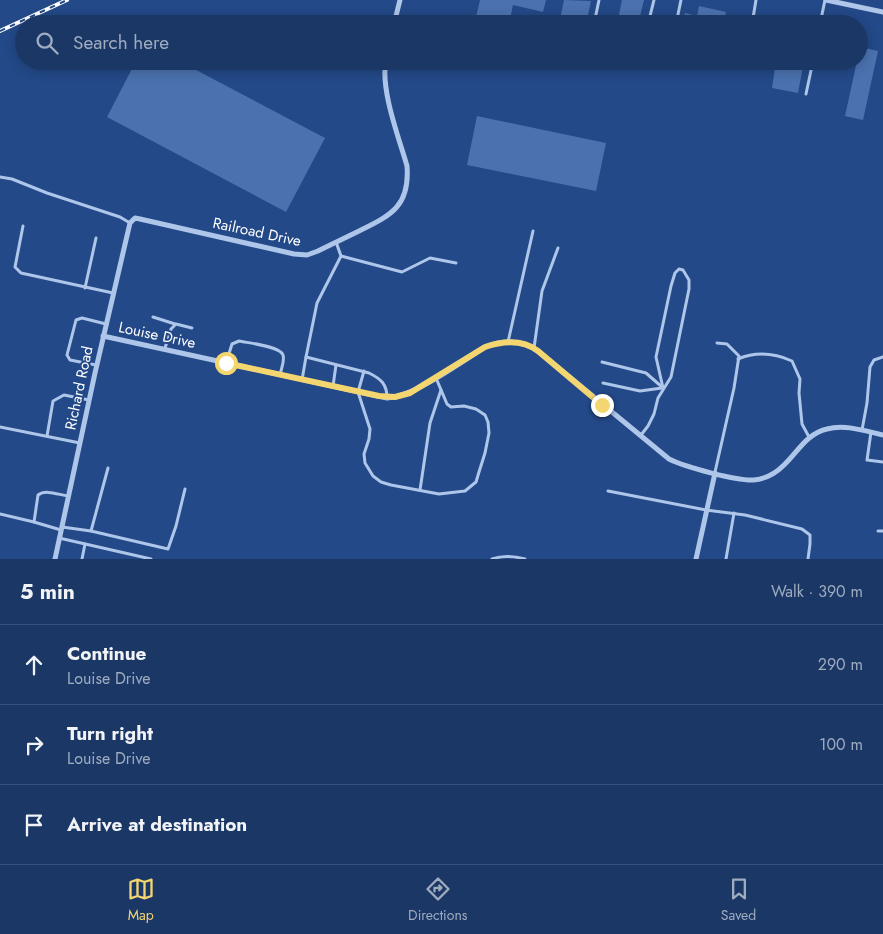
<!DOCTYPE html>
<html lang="en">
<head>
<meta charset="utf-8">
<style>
  body { margin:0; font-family:Jost,sans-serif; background:#233f6c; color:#f1f3f6 }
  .stop { position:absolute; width:15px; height:15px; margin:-11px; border:4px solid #f4d671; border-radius:50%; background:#fff }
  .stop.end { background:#f4d671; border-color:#fff; box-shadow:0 1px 5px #0008 }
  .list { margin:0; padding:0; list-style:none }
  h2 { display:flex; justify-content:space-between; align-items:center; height:65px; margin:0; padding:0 20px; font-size:21px }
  h2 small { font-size:16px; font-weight:400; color:#9facbf }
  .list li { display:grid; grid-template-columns:32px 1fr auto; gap:15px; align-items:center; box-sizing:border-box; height:80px; padding:0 20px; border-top:1px solid #38517a }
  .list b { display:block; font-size:19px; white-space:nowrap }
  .list p { margin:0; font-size:16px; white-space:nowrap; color:#9facbf }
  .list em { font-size:16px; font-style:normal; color:#9facbf }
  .icon { flex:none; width:28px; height:28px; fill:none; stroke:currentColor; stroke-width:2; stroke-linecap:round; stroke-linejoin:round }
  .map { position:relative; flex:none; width:883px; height:559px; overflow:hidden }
  .search { position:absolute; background:#1a3766; box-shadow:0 2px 12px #0003; left:15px; right:15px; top:15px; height:55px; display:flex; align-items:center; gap:12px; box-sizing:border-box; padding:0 18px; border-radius:28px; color:#9facbf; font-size:19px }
  .sheet { height:305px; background:#1a3766 }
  nav { display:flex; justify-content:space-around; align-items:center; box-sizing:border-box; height:70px; border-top:1px solid #38517a; background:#1a3766; font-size:14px; color:#9facbf }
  nav a { display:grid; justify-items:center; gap:2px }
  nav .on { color:#f4d671 }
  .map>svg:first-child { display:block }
  .building { fill:#4b72af }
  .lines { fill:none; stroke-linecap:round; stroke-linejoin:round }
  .service { stroke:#aec6e9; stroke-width:3 }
  .minor { stroke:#aec6e9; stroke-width:5 }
  .rail-casing { stroke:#fff; stroke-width:4 }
  .rail { stroke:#234988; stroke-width:2; stroke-dasharray:5.5; stroke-linecap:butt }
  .route { stroke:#f4d671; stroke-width:6 }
  .labels { text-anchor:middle; stroke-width:4; stroke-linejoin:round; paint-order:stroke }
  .street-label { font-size:15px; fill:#fff; stroke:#234988 }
</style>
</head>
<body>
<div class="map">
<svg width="883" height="559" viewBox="0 0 883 559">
  <rect width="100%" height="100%" fill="#234988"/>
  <g class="building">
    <polygon points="480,0 546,0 543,12 513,5 509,24 476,17"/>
    <polygon points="564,0 591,1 586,24 559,24"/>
    <polygon points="622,0 644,0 638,24 617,24"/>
    <polygon points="699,6 726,12 723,24 683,24 685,13 697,16"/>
    <polygon points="860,47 878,51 863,120 845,116 857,61 859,61"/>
    <polygon points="136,61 179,61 325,138 286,212 107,117"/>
    <polygon points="778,61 804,61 798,93 772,88 775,68 776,69"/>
    <polygon points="477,116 606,143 596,191 467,165"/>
  </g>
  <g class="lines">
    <g class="service">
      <polyline points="594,24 599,0"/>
      <polyline points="648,24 654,0"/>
      <polyline points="676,24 681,0"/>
      <polyline points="746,24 747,24"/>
      <polyline points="752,24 756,0"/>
      <polyline points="820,24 825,0"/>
      <polyline points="806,94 813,61"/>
      <polyline points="0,177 12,179 47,193 120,217 130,223"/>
      <polyline points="23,226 15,267 21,273 113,293"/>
      <polyline points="341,256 402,272 430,258 456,263"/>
      <polyline points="85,288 96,238"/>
      <polyline points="153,317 175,324"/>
      <polyline points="508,342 533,231"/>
      <polyline points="165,348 171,329 176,324 192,328"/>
      <polyline points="534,348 542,291 558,248"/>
      <polyline points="306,357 317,303 341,256 336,242"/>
      <path d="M738,359C757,351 774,353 792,361L800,379L799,393L802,424L809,437"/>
      <polyline points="602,362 646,373 662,387"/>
      <path d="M226,363L232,344L239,341C248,343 280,346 283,355C285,361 281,369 280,375"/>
      <polyline points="96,365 70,360 67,355 76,320 82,318 106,324"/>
      <polyline points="364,371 358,392 370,429 369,439 364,454 365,463 373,476 381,482 391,485 439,494 465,491 476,482 479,472 485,453 489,433 488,422 485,415 476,409 464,406 451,407 447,404 436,378"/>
      <path d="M302,380L306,357L369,373C381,379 387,384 387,398"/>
      <polyline points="603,383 640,391 662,388"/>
      <polyline points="333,386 336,365"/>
      <polyline points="0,427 80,443"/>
      <polyline points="862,430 867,403 870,367 874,360 883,357"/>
      <polyline points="871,432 867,460 883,462"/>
      <polyline points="641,435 648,426 654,414 658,398 671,377 689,289 689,280 683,270 679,269 675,273 671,286 656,357 663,388"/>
      <polyline points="47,436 53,401 64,395 89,400"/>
      <polyline points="715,472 734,388 739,356 727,344 717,343"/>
      <polyline points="420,490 430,423 441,390"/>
      <polyline points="608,491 706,510 745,515 802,529 810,535 810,544 808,559"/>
      <polyline points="0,514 34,522"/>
      <polyline points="62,527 91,531 168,549 176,526 185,489"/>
      <path d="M61,530L34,522L38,495C46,489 59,495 68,496"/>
      <polyline points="91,531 108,468"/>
      <polyline points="878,531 883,531"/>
      <polyline points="59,538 151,559"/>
      <polyline points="82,559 85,544"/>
      <path d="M492,559C503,555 514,556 525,559"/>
      <polyline points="726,559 734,513"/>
    </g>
    <g class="minor">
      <polyline points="826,0 883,12"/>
      <polyline points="394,24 400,0"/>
      <path d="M103,336L387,398C415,396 460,363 485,347C503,340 522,340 538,351L669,459C685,467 736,481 754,480C765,479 776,473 784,465C798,452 806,434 827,429C845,424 865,431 883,435"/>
      <path d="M55,559L95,373L130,223L135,218L140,219L294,254L307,255L318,251C332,244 347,237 361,230C392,215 410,205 407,166C399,138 380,89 386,61"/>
      <polyline points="696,559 715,473"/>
    </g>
    <g class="rail-casing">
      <polyline id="rail" points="0,31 67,0"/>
    </g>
    <use href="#rail" class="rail"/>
  </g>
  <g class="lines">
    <path class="route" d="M226,363L379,396L395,397L410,393L485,347C503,341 522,339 538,351L602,405"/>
  </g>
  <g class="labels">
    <g class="street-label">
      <text transform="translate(257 232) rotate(12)" y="5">Railroad Drive</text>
      <text transform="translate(157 335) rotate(12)" y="5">Louise Drive</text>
      <text transform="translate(79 388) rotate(-78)" y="5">Richard Road</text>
    </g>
  </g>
</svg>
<div class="stop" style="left:226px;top:363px"></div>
<div class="stop end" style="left:602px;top:405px"></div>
<div class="search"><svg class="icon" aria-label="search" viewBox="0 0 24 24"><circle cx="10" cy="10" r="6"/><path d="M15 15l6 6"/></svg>Search here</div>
</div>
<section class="sheet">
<h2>5 min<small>Walk · 390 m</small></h2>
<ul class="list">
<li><svg class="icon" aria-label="ahead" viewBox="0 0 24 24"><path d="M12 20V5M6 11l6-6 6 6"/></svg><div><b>Continue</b><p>Louise Drive</p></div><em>290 m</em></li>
<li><svg class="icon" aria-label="right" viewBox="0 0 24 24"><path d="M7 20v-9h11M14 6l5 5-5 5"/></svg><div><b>Turn right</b><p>Louise Drive</p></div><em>100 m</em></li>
<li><svg class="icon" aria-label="arrive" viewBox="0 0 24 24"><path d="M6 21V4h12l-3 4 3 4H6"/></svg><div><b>Arrive at destination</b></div></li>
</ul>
</section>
<nav>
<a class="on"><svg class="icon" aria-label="map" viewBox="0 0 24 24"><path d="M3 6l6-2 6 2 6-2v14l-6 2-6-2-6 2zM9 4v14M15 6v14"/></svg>Map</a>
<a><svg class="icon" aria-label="directions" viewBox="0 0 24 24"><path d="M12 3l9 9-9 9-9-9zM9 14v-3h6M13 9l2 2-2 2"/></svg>Directions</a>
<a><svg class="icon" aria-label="saved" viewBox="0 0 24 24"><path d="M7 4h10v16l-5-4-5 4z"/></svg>Saved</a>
</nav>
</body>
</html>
